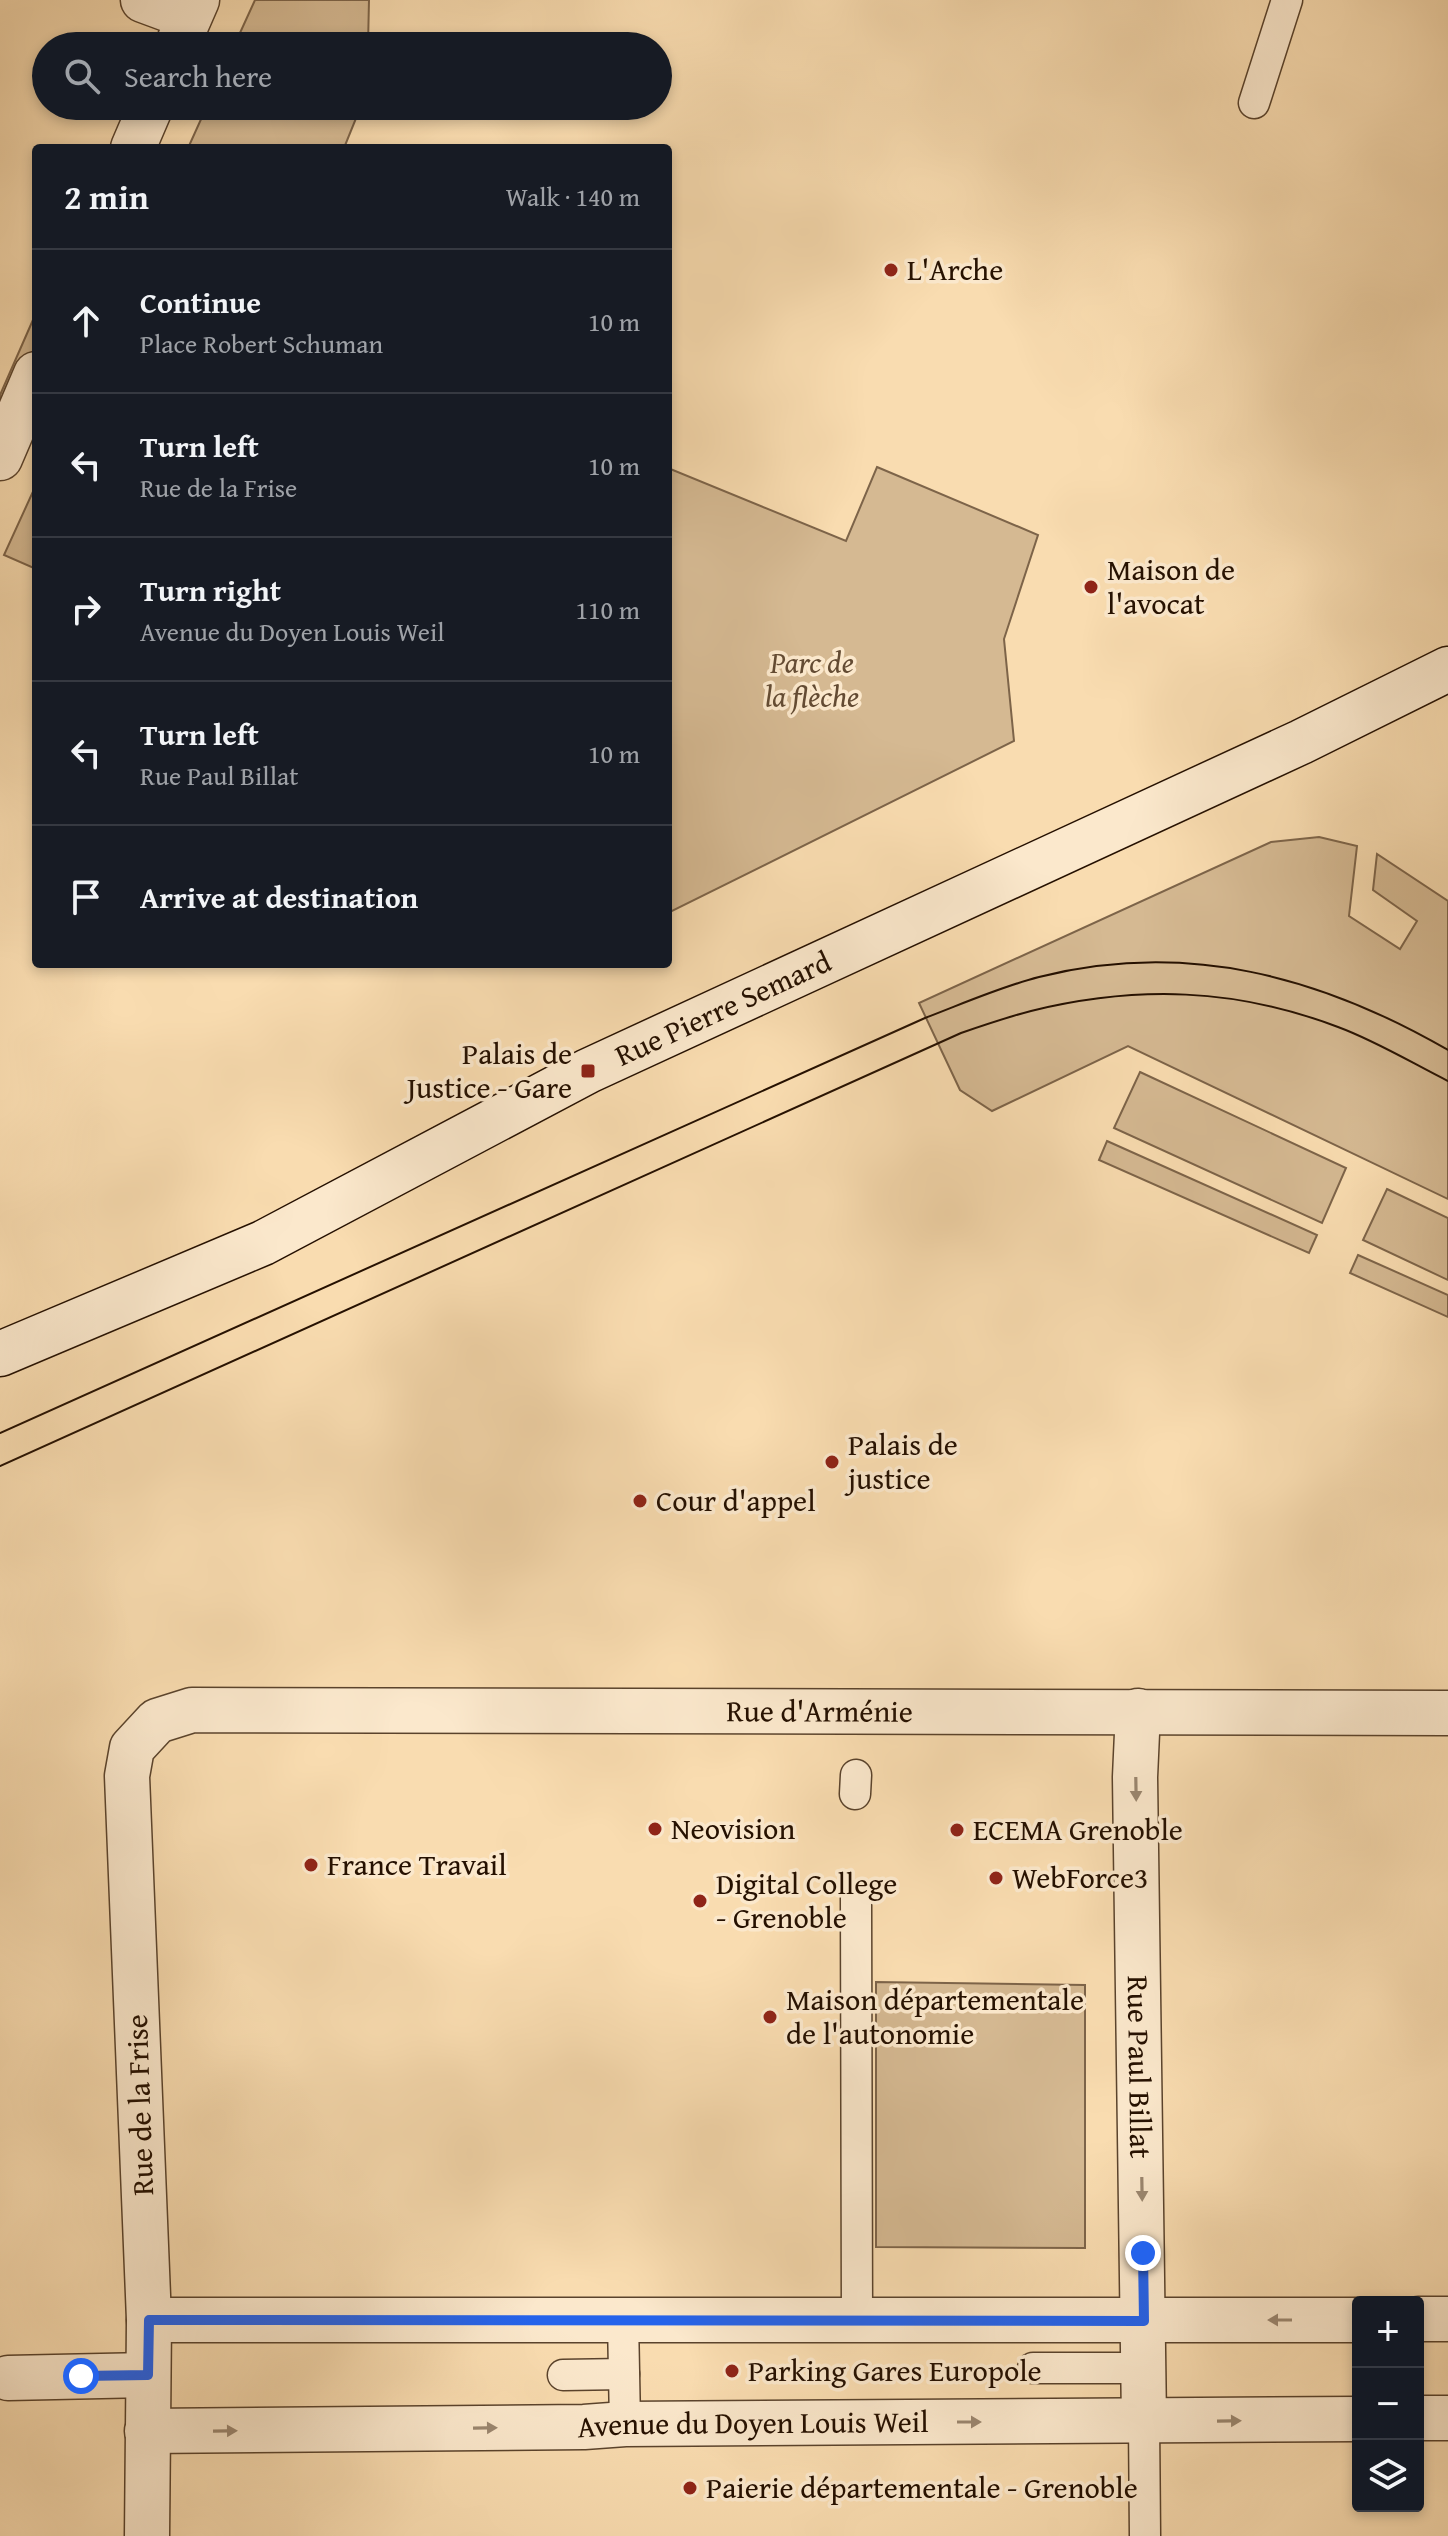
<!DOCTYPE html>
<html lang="en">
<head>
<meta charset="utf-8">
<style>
  body { margin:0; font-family:"Gentium Book Plus",serif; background:#20242c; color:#f1f3f6 }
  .controls { position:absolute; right:24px; bottom:24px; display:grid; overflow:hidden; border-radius:8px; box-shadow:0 4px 12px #0003 }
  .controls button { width:72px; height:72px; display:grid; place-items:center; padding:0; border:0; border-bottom:2px solid #363941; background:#171b24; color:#f1f3f6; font:40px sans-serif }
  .stop { position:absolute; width:24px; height:24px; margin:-18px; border:6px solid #2563eb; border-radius:50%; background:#fff }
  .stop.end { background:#2563eb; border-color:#fff; box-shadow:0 2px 8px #0008 }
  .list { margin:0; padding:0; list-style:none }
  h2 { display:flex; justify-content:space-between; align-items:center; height:104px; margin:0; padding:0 32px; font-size:34px }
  h2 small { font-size:26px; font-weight:400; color:#9ea1a6 }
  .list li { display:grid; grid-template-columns:52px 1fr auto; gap:24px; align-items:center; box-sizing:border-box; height:144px; padding:0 32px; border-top:2px solid #363941 }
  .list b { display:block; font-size:30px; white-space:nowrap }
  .list p { margin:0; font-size:26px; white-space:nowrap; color:#9ea1a6 }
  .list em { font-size:26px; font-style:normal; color:#9ea1a6 }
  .icon { flex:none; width:44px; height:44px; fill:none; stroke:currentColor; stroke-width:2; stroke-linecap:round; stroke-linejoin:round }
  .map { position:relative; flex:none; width:1448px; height:2536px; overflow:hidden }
  .search { position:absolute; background:#171b24; box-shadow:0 4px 12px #0003; left:32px; top:32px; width:640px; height:88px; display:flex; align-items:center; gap:20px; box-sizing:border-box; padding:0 28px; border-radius:44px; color:#9ea1a6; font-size:30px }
  .panel { position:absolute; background:#171b24; box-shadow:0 4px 12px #0003; left:32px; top:144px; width:640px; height:824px; border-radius:8px }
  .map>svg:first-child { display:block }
  .green { fill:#d5b992; stroke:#7d6449; stroke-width:2 }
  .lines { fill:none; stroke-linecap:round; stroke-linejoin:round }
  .lane-casing { stroke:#5a432c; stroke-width:33 }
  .street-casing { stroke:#5a432c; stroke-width:47 }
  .secondary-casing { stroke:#251000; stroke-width:47 }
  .lane { stroke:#fbe8cc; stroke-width:30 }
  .street { stroke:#fbe8cc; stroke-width:44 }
  .secondary { stroke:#fbe8cc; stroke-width:44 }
  .tram { stroke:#251000; stroke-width:2 }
  .oneway { fill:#9b8770 }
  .route { stroke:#2563eb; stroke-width:10 }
  .poi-dot { fill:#8f2418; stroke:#fbe8cc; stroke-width:3 }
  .labels { text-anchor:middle; stroke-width:7; stroke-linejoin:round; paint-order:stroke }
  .poi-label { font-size:30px; fill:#251000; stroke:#fbe8cc; text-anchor:start }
  .park-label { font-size:30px; font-style:italic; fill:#634b33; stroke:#fbe8cc }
  .street-label { font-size:30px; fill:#251000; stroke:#fbe8cc }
</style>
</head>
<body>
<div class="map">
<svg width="1448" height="2536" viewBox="0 0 1448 2536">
  <rect width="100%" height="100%" fill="#f9dcb0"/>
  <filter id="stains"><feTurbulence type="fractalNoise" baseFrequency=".0025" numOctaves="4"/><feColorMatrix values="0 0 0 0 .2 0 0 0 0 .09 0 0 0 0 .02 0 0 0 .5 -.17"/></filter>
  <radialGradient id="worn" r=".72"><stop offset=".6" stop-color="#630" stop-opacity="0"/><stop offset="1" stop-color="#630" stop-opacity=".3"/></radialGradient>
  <g class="green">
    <polygon points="255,0 369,0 368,46 234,46"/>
    <polygon points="207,106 361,106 344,148 188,148"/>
    <polygon points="36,313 36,344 0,426 0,395"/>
    <polygon points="877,467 1038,535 1004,639 1014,741 668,913 668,468 846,541"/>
    <polygon points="36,485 36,569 4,555"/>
    <polygon points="1319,837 1357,846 1349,916 1400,949 1417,921 1373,890 1377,854 1448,901 1448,1199 1128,1046 992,1111 960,1090 919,1003 1271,842"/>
    <polygon points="1140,1072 1346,1168 1322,1223 1114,1128"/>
    <polygon points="1107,1141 1317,1235 1309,1253 1099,1160"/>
    <polygon points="1387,1189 1448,1218 1448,1280 1363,1240"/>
    <polygon points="1358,1255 1448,1295 1448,1317 1350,1273"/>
    <polygon points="876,1982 1085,1985 1085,2248 876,2247"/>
  </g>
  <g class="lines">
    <g class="lane-casing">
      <g id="lane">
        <polyline points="1254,103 1287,0"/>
        <polyline points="855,1794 856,1775"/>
        <polyline points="856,1898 857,2320"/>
        <polyline points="623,2320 625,2424"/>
        <polyline points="1033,2368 1144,2368"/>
        <polyline points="563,2375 624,2374"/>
        <polyline points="1144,2421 1145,2536"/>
      </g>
    </g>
    <g class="street-casing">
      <g id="street">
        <polyline points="143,0 189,17"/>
        <polyline points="177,46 197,0"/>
        <polyline points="133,148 151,106"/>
        <polyline points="0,458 36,374"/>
        <path id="s1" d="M1138,1711L1135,1777L1144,2421"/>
        <polyline points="1418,2319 1448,2319"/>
        <polyline points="149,2320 1358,2320"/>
        <polyline points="8,2378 148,2375"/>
        <polyline points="1418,2418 1448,2418"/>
        <path id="s2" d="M147,2431L584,2427L625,2424L1358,2419"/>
        <path id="s3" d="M147,2536L149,2320L127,1776L132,1748L157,1721L192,1710L1448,1713"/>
      </g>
    </g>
    <g class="secondary-casing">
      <g id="secondary">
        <path id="s4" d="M0,1354L263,1243L588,1071L1301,742L1448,669"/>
      </g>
    </g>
    <use href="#lane" class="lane"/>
    <use href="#street" class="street"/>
    <use href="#secondary" class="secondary"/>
    <g class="tram">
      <path d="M0,1433L925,1018C962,1004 1000,987 1039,977C1186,940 1320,976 1448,1050"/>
      <path d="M0,1466L961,1033C984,1025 1008,1017 1031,1011C1137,985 1236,988 1338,1027C1376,1041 1412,1063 1448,1081"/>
    </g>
  </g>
  <defs><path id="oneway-solid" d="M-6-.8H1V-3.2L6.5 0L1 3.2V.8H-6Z" transform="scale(2)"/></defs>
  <g class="oneway">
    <use href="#oneway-solid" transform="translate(1136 1789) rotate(89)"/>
    <use href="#oneway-solid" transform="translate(1142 2189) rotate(89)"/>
    <use href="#oneway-solid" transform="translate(1280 2320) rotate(180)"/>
    <use href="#oneway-solid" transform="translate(1229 2421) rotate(-1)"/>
    <use href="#oneway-solid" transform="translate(969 2422)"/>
    <use href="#oneway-solid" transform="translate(485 2428) rotate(-1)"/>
    <use href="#oneway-solid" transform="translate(225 2431) rotate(-1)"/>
  </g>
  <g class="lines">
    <polyline class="route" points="81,2376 148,2375 149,2320 1144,2321 1143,2253"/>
  </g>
  <g class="poi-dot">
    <circle cx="891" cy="270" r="8"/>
    <circle cx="1091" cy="587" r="8"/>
    <rect x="580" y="1063" width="16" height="16" rx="4"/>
    <circle cx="832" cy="1462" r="8"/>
    <circle cx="640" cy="1501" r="8"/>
    <circle cx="655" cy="1829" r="8"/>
    <circle cx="957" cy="1830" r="8"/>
    <circle cx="311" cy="1865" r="8"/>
    <circle cx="996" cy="1878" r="8"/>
    <circle cx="700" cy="1901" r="8"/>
    <circle cx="770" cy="2017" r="8"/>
    <circle cx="732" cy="2371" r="8"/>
    <circle cx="690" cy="2488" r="8"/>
  </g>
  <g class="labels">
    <g class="poi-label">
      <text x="907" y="280">L'Arche</text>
      <text x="1107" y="580">Maison de<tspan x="1107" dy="34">l'avocat</tspan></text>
      <text x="572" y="1064" text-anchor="end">Palais de<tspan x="572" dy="34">Justice - Gare</tspan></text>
      <text x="848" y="1455">Palais de<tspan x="848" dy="34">justice</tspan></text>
      <text x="656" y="1511">Cour d'appel</text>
      <text x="671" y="1839">Neovision</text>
      <text x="973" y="1840">ECEMA Grenoble</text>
      <text x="327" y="1875">France Travail</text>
      <text x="1012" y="1888">WebForce3</text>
      <text x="716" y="1894">Digital College<tspan x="716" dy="34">- Grenoble</tspan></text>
      <text x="786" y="2010">Maison départementale<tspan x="786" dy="34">de l'autonomie</tspan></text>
      <text x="748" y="2381">Parking Gares Europole</text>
      <text x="706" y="2498">Paierie départementale - Grenoble</text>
    </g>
    <g class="park-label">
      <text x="812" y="673">Parc de<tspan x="812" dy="34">la flèche</tspan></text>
    </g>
    <g class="street-label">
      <text dy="10" stroke="none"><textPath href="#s4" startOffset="802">Rue Pierre Semard</textPath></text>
      <text dy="10" stroke="none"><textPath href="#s3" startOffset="1490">Rue d'Arménie</textPath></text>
      <text dy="10" stroke="none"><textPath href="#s1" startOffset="356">Rue Paul Billat</textPath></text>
      <text transform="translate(140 2105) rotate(-92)" y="10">Rue de la Frise</text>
      <text dy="10" stroke="none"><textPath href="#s2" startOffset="606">Avenue du Doyen Louis Weil</textPath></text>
    </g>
  </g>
  <rect width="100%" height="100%" filter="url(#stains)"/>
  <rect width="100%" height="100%" fill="url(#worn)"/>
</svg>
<div class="controls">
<button>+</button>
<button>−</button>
<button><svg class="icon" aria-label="layers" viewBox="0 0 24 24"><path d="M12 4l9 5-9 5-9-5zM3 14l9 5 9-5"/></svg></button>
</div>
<div class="stop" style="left:81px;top:2376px"></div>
<div class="stop end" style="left:1143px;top:2253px"></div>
<div class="search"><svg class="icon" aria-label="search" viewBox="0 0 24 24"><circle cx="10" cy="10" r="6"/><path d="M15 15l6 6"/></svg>Search here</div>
<section class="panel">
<h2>2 min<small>Walk · 140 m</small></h2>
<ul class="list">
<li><svg class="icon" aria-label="ahead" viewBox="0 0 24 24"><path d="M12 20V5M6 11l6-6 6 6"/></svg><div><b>Continue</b><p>Place Robert Schuman</p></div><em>10 m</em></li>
<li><svg class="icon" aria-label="left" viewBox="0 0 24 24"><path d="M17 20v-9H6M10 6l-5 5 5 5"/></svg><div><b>Turn left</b><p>Rue de la Frise</p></div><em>10 m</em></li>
<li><svg class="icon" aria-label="right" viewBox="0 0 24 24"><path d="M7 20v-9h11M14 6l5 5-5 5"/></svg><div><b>Turn right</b><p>Avenue du Doyen Louis Weil</p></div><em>110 m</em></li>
<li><svg class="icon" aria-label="left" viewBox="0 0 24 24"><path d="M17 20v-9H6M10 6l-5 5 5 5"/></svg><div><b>Turn left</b><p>Rue Paul Billat</p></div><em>10 m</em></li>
<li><svg class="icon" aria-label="arrive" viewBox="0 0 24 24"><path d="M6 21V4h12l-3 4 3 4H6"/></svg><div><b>Arrive at destination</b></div></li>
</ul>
</section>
</div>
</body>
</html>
